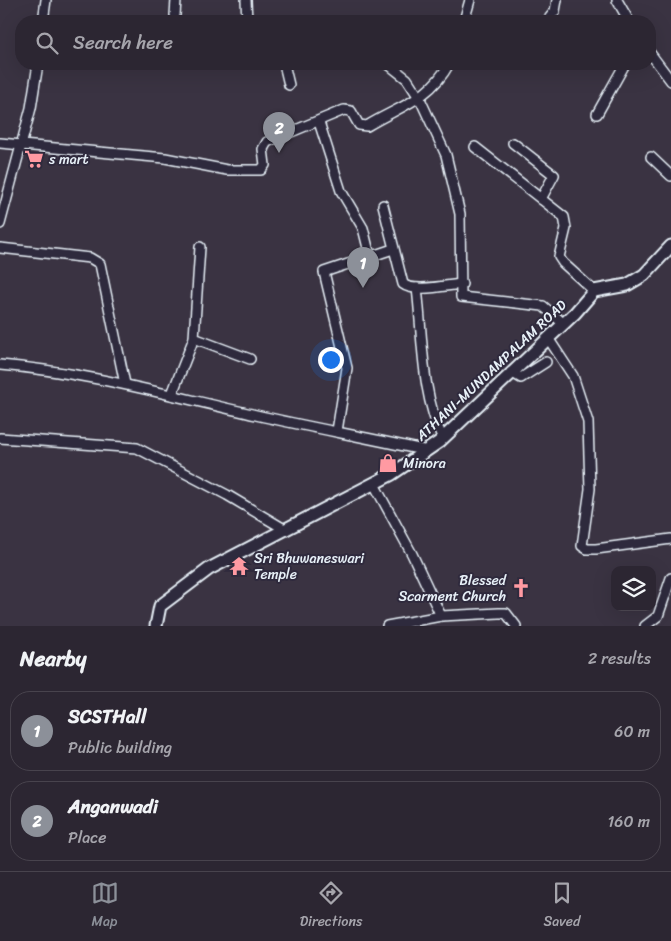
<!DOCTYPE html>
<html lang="en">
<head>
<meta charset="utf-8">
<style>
  body { margin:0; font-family:Sriracha,sans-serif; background:#38323e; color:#f1f3f6 }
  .controls { position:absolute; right:15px; bottom:15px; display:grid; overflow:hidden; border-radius:10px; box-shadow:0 5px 20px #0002 }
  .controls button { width:45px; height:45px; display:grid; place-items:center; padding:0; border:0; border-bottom:1px solid #48434d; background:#2c2632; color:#f1f3f6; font:25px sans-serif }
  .you { position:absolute; left:330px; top:359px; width:18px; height:18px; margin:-12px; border:4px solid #fff; border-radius:50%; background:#1a73e8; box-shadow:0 0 0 8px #1a73e833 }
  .badge { display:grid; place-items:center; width:32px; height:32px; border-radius:50%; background:#8c9099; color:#fff; font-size:16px; font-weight:700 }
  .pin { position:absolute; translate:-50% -41px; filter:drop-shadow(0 1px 2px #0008) }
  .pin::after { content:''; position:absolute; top:26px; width:18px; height:15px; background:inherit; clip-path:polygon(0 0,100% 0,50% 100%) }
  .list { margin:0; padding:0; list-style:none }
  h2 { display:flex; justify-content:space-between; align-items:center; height:65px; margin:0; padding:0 20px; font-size:21px }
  h2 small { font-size:16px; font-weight:400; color:#a6a5ac }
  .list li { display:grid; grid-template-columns:32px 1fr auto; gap:15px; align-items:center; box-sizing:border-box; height:80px; margin:0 10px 10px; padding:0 10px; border:1px solid #48434d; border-radius:20px }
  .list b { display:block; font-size:19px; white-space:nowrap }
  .list p { margin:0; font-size:16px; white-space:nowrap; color:#a6a5ac }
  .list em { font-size:16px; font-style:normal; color:#a6a5ac }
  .icon { flex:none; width:28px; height:28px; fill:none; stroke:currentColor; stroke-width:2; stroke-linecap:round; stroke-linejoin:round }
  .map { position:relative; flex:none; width:671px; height:626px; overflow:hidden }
  .search { position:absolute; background:#2c2632; box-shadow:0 5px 20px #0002; left:15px; right:15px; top:15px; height:55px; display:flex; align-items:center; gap:12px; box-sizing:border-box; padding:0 18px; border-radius:20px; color:#a6a5ac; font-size:19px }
  .sheet { height:245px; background:#2c2632 }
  nav { display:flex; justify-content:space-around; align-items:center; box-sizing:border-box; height:70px; border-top:1px solid #48434d; background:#2c2632; font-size:14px; color:#a6a5ac }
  nav a { display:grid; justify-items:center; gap:2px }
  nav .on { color:#8c9099 }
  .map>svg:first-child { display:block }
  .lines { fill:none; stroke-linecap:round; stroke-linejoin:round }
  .street-casing { stroke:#e8f1f8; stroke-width:12 }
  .secondary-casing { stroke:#e8f1f8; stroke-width:15 }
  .street { stroke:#2f2a3d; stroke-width:9 }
  .secondary { stroke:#2f2a3d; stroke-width:11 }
  .labels { text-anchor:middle; stroke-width:4; stroke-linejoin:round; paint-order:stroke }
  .poi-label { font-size:14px; fill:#e8f1f8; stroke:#2f2a3d; text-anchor:start }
  .street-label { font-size:14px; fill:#e8f1f8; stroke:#2f2a3d }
</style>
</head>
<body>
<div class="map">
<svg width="671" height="626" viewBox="0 0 671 626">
  <rect width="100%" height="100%" fill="#3a3342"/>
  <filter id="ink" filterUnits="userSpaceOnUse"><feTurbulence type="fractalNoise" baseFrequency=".02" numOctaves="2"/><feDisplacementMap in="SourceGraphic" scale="10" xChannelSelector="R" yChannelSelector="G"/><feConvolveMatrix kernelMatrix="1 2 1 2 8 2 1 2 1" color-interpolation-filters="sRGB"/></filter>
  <g filter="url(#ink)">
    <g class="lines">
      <g class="street-casing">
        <g id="street">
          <polyline points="246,0 247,21"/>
          <polyline points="617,0 629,21"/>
          <polyline points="175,15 176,0"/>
          <polyline points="43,21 46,0"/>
          <polyline points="464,21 470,0"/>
          <polyline points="547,21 555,11 557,0"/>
          <polyline points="650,53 671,81"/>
          <polyline points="284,64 289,85"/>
          <polyline points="388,64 407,79 420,99 446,155 460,214 461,297 543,306 564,324"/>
          <polyline points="597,114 625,64"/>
          <polyline points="319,122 341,191 363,228 370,256"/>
          <path d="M0,143L165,158L227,170H261L265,165L263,149L267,142L344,110L351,111L359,125L367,126C400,106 429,100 449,64"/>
          <polyline points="513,143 554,175 541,199"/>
          <polyline points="475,147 564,217 566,228 559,257 563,263 594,291"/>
          <polyline points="651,157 671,176"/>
          <path d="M383,205L403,284C414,293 448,285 462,284"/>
          <polyline points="0,224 31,108 38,64"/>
          <polyline points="0,248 90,258 100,264 125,384"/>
          <path d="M417,288C423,338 421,394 443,439"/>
          <polyline points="194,338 250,359"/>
          <polyline points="548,338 573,376 588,422 590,489 582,546 587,549 596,549 671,539"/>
          <path d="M0,365C87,372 171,396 256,415C313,428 370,438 427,451"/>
          <polyline points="511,372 521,378 546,362"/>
          <polyline points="172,394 194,338 200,247"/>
          <polyline points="337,431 347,368 324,272 393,249"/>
          <polyline points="0,438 137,448 227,495 286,530"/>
          <polyline points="374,484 412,554 441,616"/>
          <polyline points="387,626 441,616 499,613 506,613 516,626"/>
          <polyline points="645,626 658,616 671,578"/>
        </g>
      </g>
      <g class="secondary-casing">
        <polyline id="secondary" points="156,626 160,606 209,569 392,474 439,442 575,313 594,291 627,285 644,275 671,246"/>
      </g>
      <use href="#street" class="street"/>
      <use href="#secondary" class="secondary"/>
    </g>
  </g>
  <defs>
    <g id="supermarket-bare" transform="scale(1.5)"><path d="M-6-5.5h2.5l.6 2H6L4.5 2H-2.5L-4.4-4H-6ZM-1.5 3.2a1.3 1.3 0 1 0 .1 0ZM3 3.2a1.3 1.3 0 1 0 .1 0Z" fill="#ff9aa2" stroke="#2f2a3d" stroke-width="2.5" paint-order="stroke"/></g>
    <g id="shop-bare" transform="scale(1.5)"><path d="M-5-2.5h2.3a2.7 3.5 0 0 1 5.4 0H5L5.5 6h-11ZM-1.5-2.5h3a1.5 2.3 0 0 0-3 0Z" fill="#ff9aa2" stroke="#2f2a3d" stroke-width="2.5" paint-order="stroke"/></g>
    <g id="temple-bare" transform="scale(1.5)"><path d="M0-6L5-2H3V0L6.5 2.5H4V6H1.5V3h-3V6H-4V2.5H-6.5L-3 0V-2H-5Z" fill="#ff9aa2" stroke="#2f2a3d" stroke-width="2.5" paint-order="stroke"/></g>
    <g id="church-bare" transform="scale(1.5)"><path d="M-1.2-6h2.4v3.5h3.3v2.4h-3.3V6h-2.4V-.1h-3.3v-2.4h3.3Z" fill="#ff9aa2" stroke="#2f2a3d" stroke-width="2.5" paint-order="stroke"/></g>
  </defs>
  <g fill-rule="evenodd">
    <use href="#supermarket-bare" x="34" y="159"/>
    <use href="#shop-bare" x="388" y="463"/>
    <use href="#temple-bare" x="239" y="566"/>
    <use href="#church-bare" x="521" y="588"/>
  </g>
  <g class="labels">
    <g class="poi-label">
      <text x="49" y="164">s mart</text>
      <text x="403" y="468">Minora</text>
      <text x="254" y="563">Sri Bhuwaneswari<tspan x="254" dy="16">Temple</tspan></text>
      <text x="506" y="585" text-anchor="end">Blessed<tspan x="506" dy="16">Scarment Church</tspan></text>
    </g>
    <g class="street-label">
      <text transform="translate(491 370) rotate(-43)" y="5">ATHANI-MUNDAMPALAM ROAD</text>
    </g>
  </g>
</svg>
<div class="controls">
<button><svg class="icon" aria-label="layers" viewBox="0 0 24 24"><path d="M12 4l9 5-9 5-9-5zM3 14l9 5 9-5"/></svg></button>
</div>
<div class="you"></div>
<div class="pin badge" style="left:363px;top:288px">1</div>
<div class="pin badge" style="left:279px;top:153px">2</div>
<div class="search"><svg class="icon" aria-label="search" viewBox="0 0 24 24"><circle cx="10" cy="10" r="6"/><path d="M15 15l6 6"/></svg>Search here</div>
</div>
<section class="sheet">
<h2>Nearby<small>2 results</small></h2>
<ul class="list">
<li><span class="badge">1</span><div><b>SCSTHall</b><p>Public building</p></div><em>60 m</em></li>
<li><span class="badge">2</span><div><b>Anganwadi</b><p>Place</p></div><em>160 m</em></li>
</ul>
</section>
<nav>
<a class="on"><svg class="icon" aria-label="map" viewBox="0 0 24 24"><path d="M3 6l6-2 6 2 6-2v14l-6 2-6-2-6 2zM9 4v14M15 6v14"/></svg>Map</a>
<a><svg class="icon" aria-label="directions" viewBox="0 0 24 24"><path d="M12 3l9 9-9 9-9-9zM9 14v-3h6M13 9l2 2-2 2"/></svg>Directions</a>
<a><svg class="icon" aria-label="saved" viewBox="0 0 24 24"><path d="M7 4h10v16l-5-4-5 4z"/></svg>Saved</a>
</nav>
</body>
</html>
